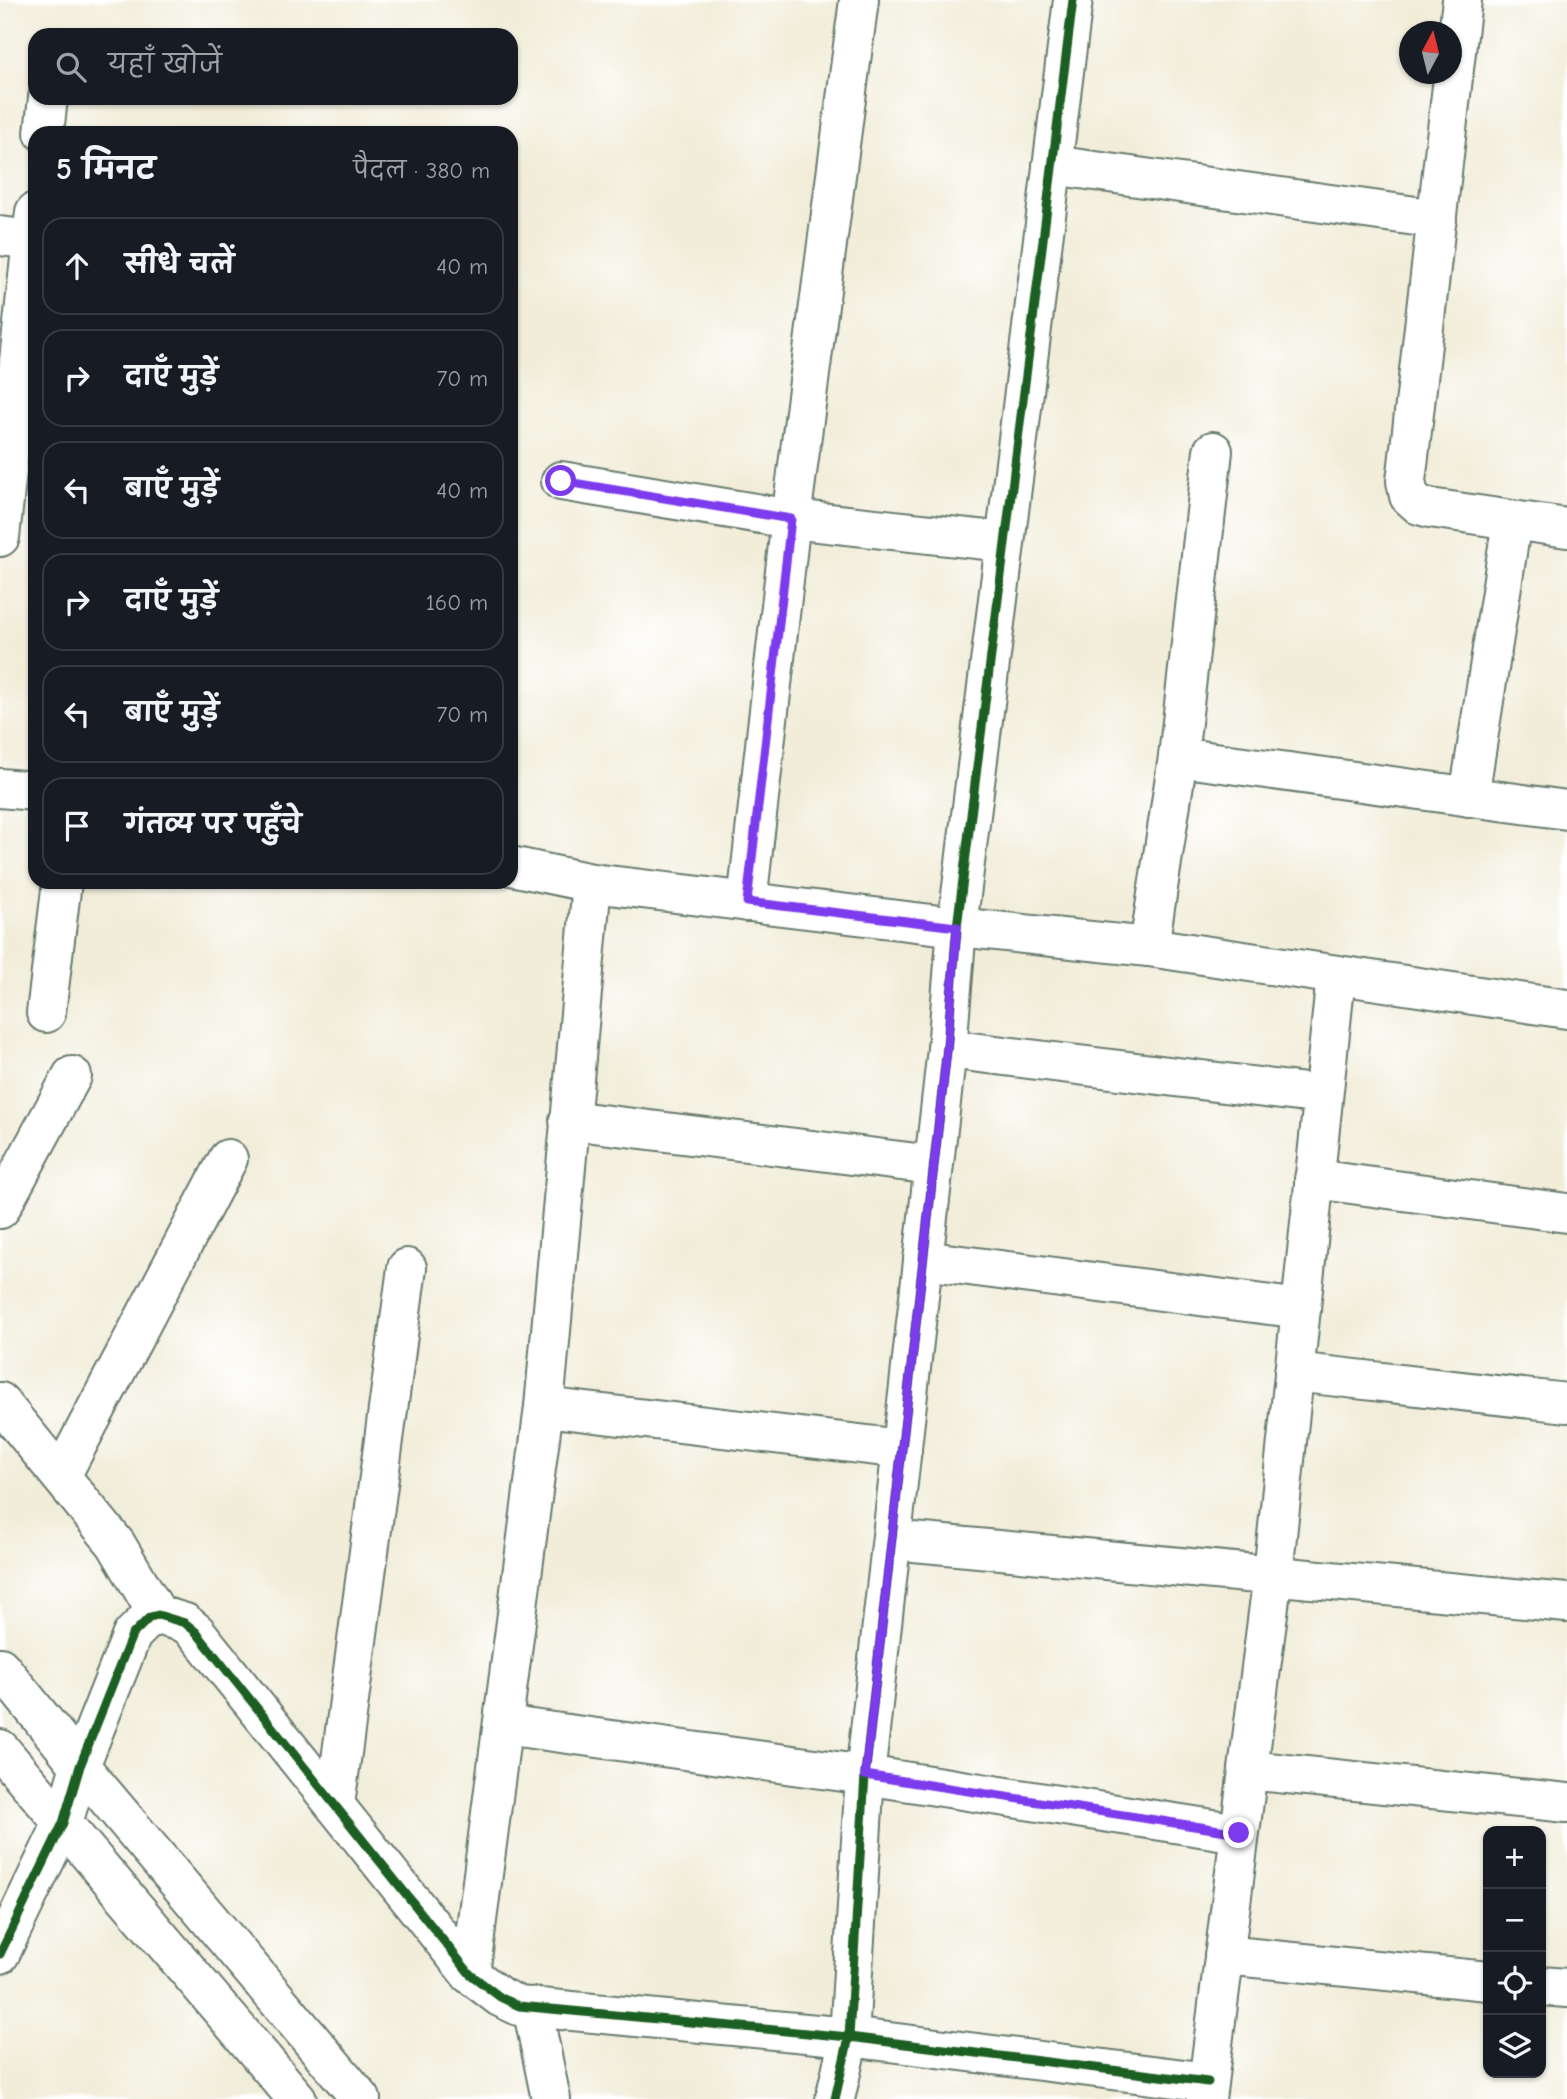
<!DOCTYPE html>
<html lang="hi">
<head>
<meta charset="utf-8">
<style>
  body { margin:0; font-family:"Comic Neue","Playpen Sans Deva",sans-serif; background:#20242c; color:#f1f3f6 }
  .controls { position:absolute; right:21px; bottom:21px; display:grid; overflow:hidden; border-radius:14px; box-shadow:0 2px 5px #0004 }
  .controls button { width:63px; height:63px; display:grid; place-items:center; padding:0; border:0; border-bottom:2px solid #363941; background:#171b24; color:#f1f3f6; font:35px sans-serif }
  .compass { position:absolute; left:1399px; top:21px; width:63px; height:63px; border-radius:50%; background:#171b24; box-shadow:0 2px 5px #0004; rotate:7deg }
  .stop { position:absolute; width:21px; height:21px; margin:-16px; border:5px solid #7c3aed; border-radius:50%; background:#fff }
  .stop.end { background:#7c3aed; border-color:#fff; box-shadow:0 2px 7px #0008 }
  .list { margin:0; padding:0; list-style:none }
  h2 { display:flex; justify-content:space-between; align-items:center; height:91px; margin:0; padding:0 28px; font-size:30px }
  h2 small { font-size:23px; font-weight:400; color:#9ea1a6 }
  .list li { display:grid; grid-template-columns:46px 1fr auto; gap:21px; align-items:center; box-sizing:border-box; height:98px; margin:0 14px 14px; padding:0 14px; border:2px solid #363941; border-radius:21px }
  .list b { display:block; font-size:26px; white-space:nowrap }
  .list em { font-size:23px; font-style:normal; color:#9ea1a6 }
  .icon { flex:none; width:38px; height:38px; fill:none; stroke:currentColor; stroke-width:2; stroke-linecap:round; stroke-linejoin:round }
  .map { position:relative; flex:none; width:1567px; height:2099px; overflow:hidden }
  .search { position:absolute; background:#171b24; box-shadow:0 2px 5px #0004; left:28px; top:28px; width:490px; height:77px; display:flex; align-items:center; gap:18px; box-sizing:border-box; padding:0 24px; border-radius:21px; color:#9ea1a6; font-size:26px }
  .panel { position:absolute; background:#171b24; box-shadow:0 2px 5px #0004; left:28px; top:126px; width:490px; height:763px; border-radius:21px }
  .map>svg:first-child { display:block }
  .lines { fill:none; stroke-linecap:round; stroke-linejoin:round }
  .minor-casing { stroke:#687b6e; stroke-width:42 }
  .minor { stroke:#fff; stroke-width:38 }
  .cycleway-casing { stroke:#fff; stroke-width:13 }
  .cycleway { stroke:#1b5e20; stroke-width:9 }
  .route { stroke:#7c3aed; stroke-width:9 }
</style>
</head>
<body>
<div class="map">
<svg width="1567" height="2099" viewBox="0 0 1567 2099">
  <rect width="100%" height="100%" fill="#fff"/>
  <filter id="ink" filterUnits="userSpaceOnUse"><feTurbulence type="fractalNoise" baseFrequency=".0143" numOctaves="2"/><feDisplacementMap in="SourceGraphic" scale="14" xChannelSelector="R" yChannelSelector="G"/><feConvolveMatrix kernelMatrix="1 2 1 2 8 2 1 2 1" color-interpolation-filters="sRGB"/></filter>
  <filter id="wash" filterUnits="userSpaceOnUse"><feTurbulence type="fractalNoise" baseFrequency=".00686" numOctaves="4" result="noise"/><feDisplacementMap in="SourceGraphic" scale="28" xChannelSelector="R" yChannelSelector="G"/><feGaussianBlur stdDeviation="1.57" result="paint"/><feColorMatrix in="noise" values="0 0 0 0 0 0 0 0 0 0 0 0 0 0 0 0 0 1.4 0 .05"/><feComposite in="paint" operator="in"/></filter>
  <g filter="url(#wash)">
    <rect width="100%" height="100%" fill="#f1edd9"/>
  </g>
  <g filter="url(#ink)">
    <g class="lines">
      <g class="minor-casing">
        <g id="minor">
          <polyline points="1462,0 1408,465 1406,481 1409,496 1419,505 1430,508 1567,528"/>
          <polyline points="44,133 48,98"/>
          <polyline points="1052,165 1437,219"/>
          <polyline points="0,236 32,240"/>
          <polyline points="561,481 791,519 1005,542"/>
          <polyline points="0,537 35,212"/>
          <polyline points="1178,757 1567,810"/>
          <polyline points="0,788 35,791"/>
          <polyline points="1469,797 1512,521"/>
          <polyline points="511,866 592,883 957,927 1149,947 1567,1009"/>
          <polyline points="747,902 791,519 859,0"/>
          <polyline points="1149,947 1178,757 1213,451"/>
          <polyline points="46,1013 62,882"/>
          <polyline points="947,1049 1323,1095"/>
          <polyline points="569,1120 933,1165"/>
          <polyline points="1314,1179 1567,1213"/>
          <polyline points="0,1209 72,1076"/>
          <polyline points="923,1260 1301,1309"/>
          <polyline points="1294,1372 1567,1403"/>
          <polyline points="0,1402 116,1544 158,1615"/>
          <polyline points="544,1407 902,1449"/>
          <polyline points="61,1476 228,1159"/>
          <polyline points="892,1540 1567,1603"/>
          <polyline points="0,1667 80,1766 361,2099"/>
          <polyline points="503,1725 865,1775 1239,1833"/>
          <polyline points="0,1749 297,2099"/>
          <polyline points="1248,1770 1567,1803"/>
          <polyline points="335,1805 407,1268"/>
          <polyline points="0,1954 63,1823 80,1766 132,1635 150,1617 158,1615 185,1623 196,1632 470,1974 500,1997 519,2006 849,2037 1208,2082"/>
          <polyline points="1224,1955 1488,1981"/>
          <polyline points="470,1974 544,1407 592,883"/>
          <polyline points="1541,1986 1567,1988"/>
          <polyline points="532,2007 551,2099"/>
          <polyline points="835,2099 849,2037 865,1775 947,1049 957,927 1073,0"/>
          <polyline points="1206,2099 1273,1574 1336,976"/>
        </g>
      </g>
      <use href="#minor" class="minor"/>
      <g class="cycleway-casing">
        <g id="cycleway">
          <polyline points="0,1954 63,1823 80,1766 132,1635 150,1617 158,1615 185,1623 196,1632 470,1974 500,1997 519,2006 849,2037 1208,2082"/>
          <polyline points="835,2099 849,2037 865,1775 947,1049 957,927 1073,0"/>
        </g>
      </g>
      <use href="#cycleway" class="cycleway"/>
    </g>
  </g>
  <g class="lines" filter="url(#ink)">
    <polyline class="route" points="561,481 791,519 747,902 957,927 947,1049 865,1775 1239,1833"/>
  </g>
</svg>
<div class="controls">
<button>+</button>
<button>−</button>
<button><svg class="icon" aria-label="locate" viewBox="0 0 24 24"><circle cx="12" cy="12" r="6"/><path d="M12 2v4M12 18v4M2 12h4M18 12h4"/></svg></button>
<button><svg class="icon" aria-label="layers" viewBox="0 0 24 24"><path d="M12 4l9 5-9 5-9-5zM3 14l9 5 9-5"/></svg></button>
</div>
<svg class="compass" viewBox="-18 -18 36 36"><path d="M0-13l5 13h-10z" fill="#e53935"/><path d="M0 13l5-13h-10z" fill="#9ea1a6"/></svg>
<div class="stop" style="left:561px;top:481px"></div>
<div class="stop end" style="left:1239px;top:1833px"></div>
<div class="search"><svg class="icon" aria-label="search" viewBox="0 0 24 24"><circle cx="10" cy="10" r="6"/><path d="M15 15l6 6"/></svg>यहाँ खोजें</div>
<section class="panel">
<h2>5 मिनट<small>पैदल · 380 m</small></h2>
<ul class="list">
<li><svg class="icon" aria-label="ahead" viewBox="0 0 24 24"><path d="M12 20V5M6 11l6-6 6 6"/></svg><div><b>सीधे चलें</b></div><em>40 m</em></li>
<li><svg class="icon" aria-label="right" viewBox="0 0 24 24"><path d="M7 20v-9h11M14 6l5 5-5 5"/></svg><div><b>दाएँ मुड़ें</b></div><em>70 m</em></li>
<li><svg class="icon" aria-label="left" viewBox="0 0 24 24"><path d="M17 20v-9H6M10 6l-5 5 5 5"/></svg><div><b>बाएँ मुड़ें</b></div><em>40 m</em></li>
<li><svg class="icon" aria-label="right" viewBox="0 0 24 24"><path d="M7 20v-9h11M14 6l5 5-5 5"/></svg><div><b>दाएँ मुड़ें</b></div><em>160 m</em></li>
<li><svg class="icon" aria-label="left" viewBox="0 0 24 24"><path d="M17 20v-9H6M10 6l-5 5 5 5"/></svg><div><b>बाएँ मुड़ें</b></div><em>70 m</em></li>
<li><svg class="icon" aria-label="arrive" viewBox="0 0 24 24"><path d="M6 21V4h12l-3 4 3 4H6"/></svg><div><b>गंतव्य पर पहुँचे</b></div></li>
</ul>
</section>
</div>
</body>
</html>
